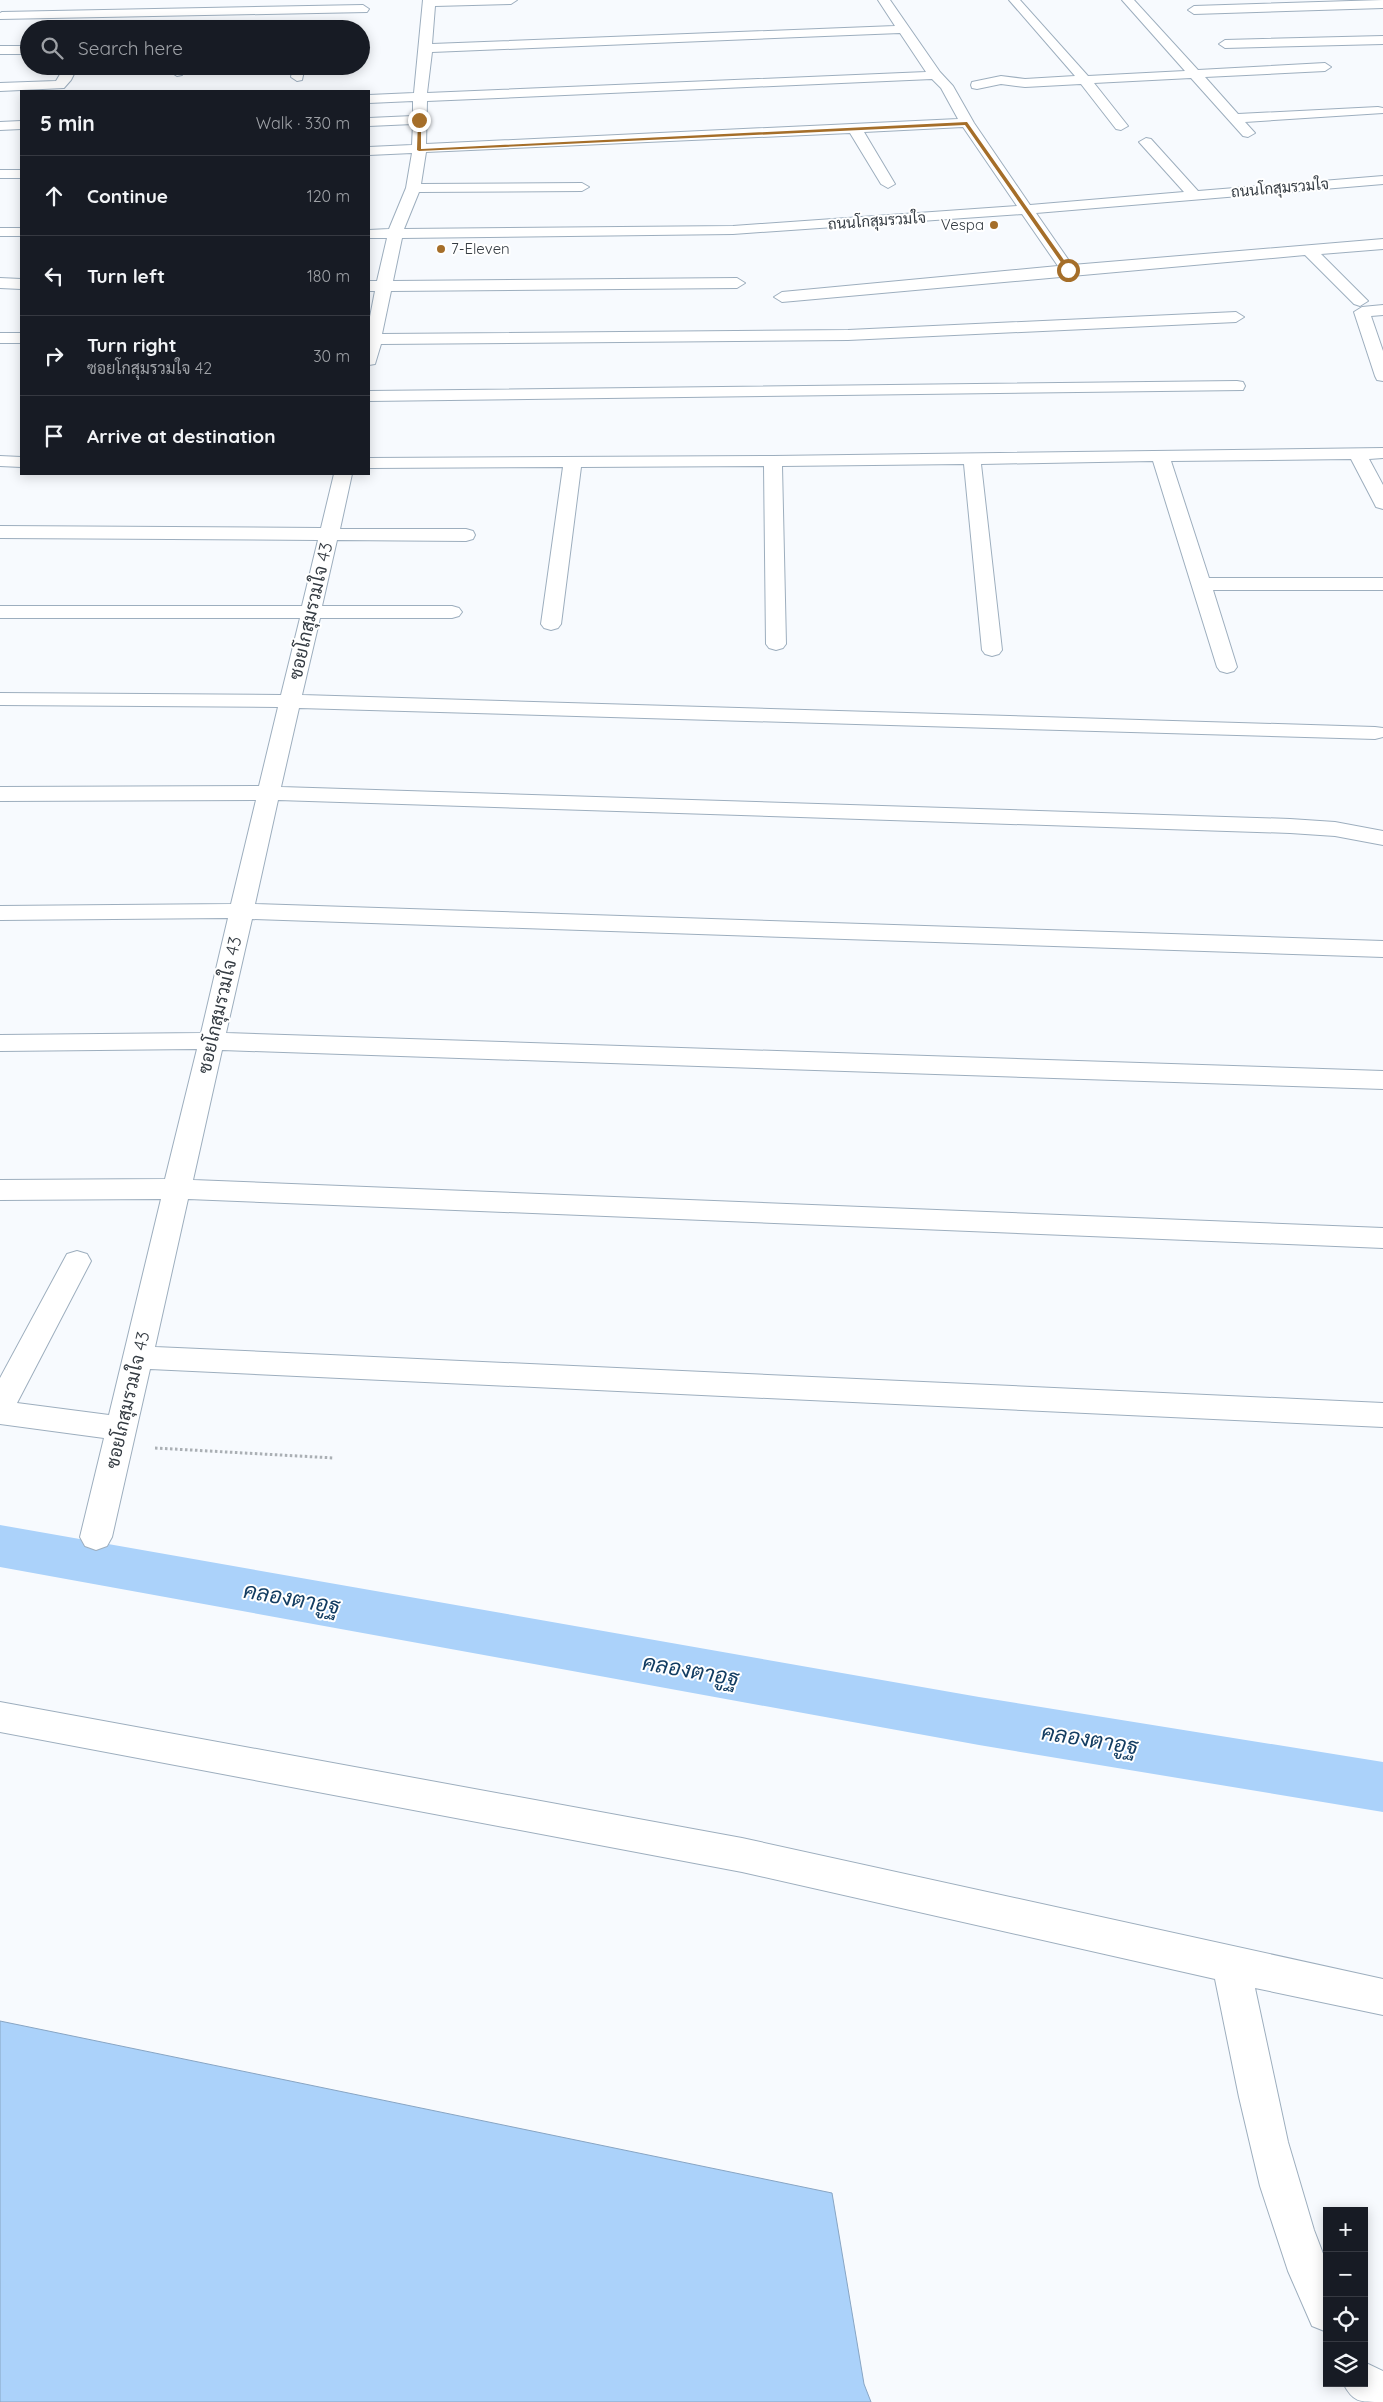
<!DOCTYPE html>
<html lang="en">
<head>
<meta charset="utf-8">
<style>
  body { margin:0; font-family:Quicksand,Sarabun,sans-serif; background:#20242c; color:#f1f3f6 }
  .controls { position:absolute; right:15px; bottom:15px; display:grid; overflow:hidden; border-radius:0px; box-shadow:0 2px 12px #0003 }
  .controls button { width:45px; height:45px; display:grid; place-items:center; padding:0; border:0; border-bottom:1px solid #363941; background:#171b24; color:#f1f3f6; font:25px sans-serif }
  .stop { position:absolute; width:15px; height:15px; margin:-11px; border:4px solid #a56e29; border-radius:50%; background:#fff }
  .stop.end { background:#a56e29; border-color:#fff; box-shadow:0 1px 5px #0008 }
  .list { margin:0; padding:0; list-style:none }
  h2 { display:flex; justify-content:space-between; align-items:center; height:65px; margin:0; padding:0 20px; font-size:21px }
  h2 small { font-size:16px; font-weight:400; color:#9ea1a6 }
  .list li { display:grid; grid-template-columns:32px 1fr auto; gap:15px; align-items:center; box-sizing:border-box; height:80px; padding:0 20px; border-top:1px solid #363941 }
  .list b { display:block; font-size:19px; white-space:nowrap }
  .list p { margin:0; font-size:16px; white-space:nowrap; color:#9ea1a6 }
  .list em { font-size:16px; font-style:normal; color:#9ea1a6 }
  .icon { flex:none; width:28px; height:28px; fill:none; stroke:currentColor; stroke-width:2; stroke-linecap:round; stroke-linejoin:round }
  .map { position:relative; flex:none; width:1383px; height:2402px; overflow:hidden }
  .search { position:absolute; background:#171b24; box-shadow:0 2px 12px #0003; left:20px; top:20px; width:350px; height:55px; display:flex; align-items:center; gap:12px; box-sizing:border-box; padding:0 18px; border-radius:28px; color:#9ea1a6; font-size:19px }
  .panel { position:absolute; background:#171b24; box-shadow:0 2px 12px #0003; left:20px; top:90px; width:350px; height:385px; border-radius:0px }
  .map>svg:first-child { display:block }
  .water { fill:#abd2fa; stroke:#88a5c3 }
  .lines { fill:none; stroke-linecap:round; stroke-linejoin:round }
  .canal { fill:#abd2fa; fill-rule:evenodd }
  .minor-casing { stroke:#9daebe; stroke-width:2 }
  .path { stroke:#aaafb4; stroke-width:3; stroke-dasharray:2.5 2.5; stroke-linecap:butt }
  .minor { fill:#fff; fill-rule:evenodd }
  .route { fill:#a56e29 }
  .poi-dot { fill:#a56e29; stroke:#fff; stroke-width:2 }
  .labels { text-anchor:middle; stroke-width:4; stroke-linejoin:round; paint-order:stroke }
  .far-street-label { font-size:15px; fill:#353c43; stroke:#fff }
  .far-poi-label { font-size:15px; fill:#353c43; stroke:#fff; text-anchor:end }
  .street-label { font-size:18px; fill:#353c43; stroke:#fff }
  .near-water-label { font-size:22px; font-style:italic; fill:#133d62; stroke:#fff }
</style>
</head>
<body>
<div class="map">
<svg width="1383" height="2402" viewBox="0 0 1383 2402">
  <rect width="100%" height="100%" fill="#f7fafe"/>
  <polygon class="water" points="0,2021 832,2193 864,2384 871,2402 0,2402"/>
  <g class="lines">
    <polygon class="canal" points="0,1525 979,1697 1383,1762 1383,1812 979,1745 0,1567"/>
    <g class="minor-casing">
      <g id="minor">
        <path d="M423,0H517L511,4L435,6L432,44L895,26L878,0H890L940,72L953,86L974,123L1030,205L1184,192L1139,142L1146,138L1151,139L1198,191L1383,176V184L1036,213L1072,265L1383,239V249L1321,254L1368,301L1360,306L1354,304L1305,255L782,302L774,297L782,292L1058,266L1022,214L733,234L402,238L393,281L737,278L745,283L737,288L391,291L382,334L848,330L1236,312L1244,317L1236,322L848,340L381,344L375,364L369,365V322L375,291H369V281H377L387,238H369V230L389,229L406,188L412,153L369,155V147L412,145L413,124L369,126V118L413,116V101L369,103V95L414,93ZM900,33L926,72L427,93L432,52ZM932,79L941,88L958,119L426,144L427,101ZM963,127L1017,206L733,226L404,229L419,192L582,191L589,187L582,183L421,184L426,152L850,133L881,184L888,188L895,184L864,132Z"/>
        <polygon points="1009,0 1020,0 1088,76 1185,71 1122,0 1134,0 1198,70 1325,63 1331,67 1325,71 1205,77 1238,114 1378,107 1383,108 1383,113 1245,122 1255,133 1248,137 1243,136 1191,78 1094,83 1128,126 1121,130 1116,129 1081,84 1025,87 1001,84 977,89 972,88 971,85 972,82 1001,76 1025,79 1075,76"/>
        <polygon points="1383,0 1383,8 1194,14 1188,10 1194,6"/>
        <polygon points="363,5 369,9 367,12 0,19 0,13 2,12"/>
        <polygon points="1383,36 1383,44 1225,48 1219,44 1225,40"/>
        <rect x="0" y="46" width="29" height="8"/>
        <polygon points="65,66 78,66 71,80 64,88 0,91 0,83 56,81"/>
        <polygon points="173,66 185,66 182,75 177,76 171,72"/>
        <polygon points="293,66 305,66 302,80 297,81 291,77"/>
        <polygon points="21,121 21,129 0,130 0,122"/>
        <rect x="0" y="170" width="21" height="8"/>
        <rect x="0" y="228" width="21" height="8"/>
        <polygon points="0,278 21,279 21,289 0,288"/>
        <polygon points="1383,305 1383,315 1371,316 1383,351 1383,381 1377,380 1375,376 1354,312 1362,307"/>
        <rect x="0" y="333" width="21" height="10"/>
        <polygon points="1237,381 1243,382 1245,386 1243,390 369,401 369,391"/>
        <polygon points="1383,448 1383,458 1369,459 1383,485 1383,509 1376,507 1374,503 1351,459 1171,461 1209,578 1383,578 1383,590 1213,590 1237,667 1234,671 1227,673 1220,671 1217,667 1153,461 981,464 1002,650 999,654 992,656 985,654 982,650 964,464 782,466 786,644 783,648 776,650 769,648 766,644 764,466 581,467 561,624 558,628 551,630 544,628 541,624 563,467 369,468 369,458 773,456"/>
        <polygon points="0,456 21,457 21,467 0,466"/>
        <polygon points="334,474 352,474 340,529 466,529 473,531 475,535 473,539 466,541 337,540 322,606 452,606 459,608 462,612 459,616 452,618 320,618 302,695 1375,727 1383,728 1383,737 1375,739 299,708 281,787 1290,819 1335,822 1383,831 1383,845 1335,836 1290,833 278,800 255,904 1383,941 1383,957 252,919 226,1033 1383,1071 1383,1089 222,1050 193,1180 1383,1228 1383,1248 188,1199 155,1347 1383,1403 1383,1427 150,1369 112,1537 107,1546 96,1550 85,1546 80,1537 104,1438 0,1424 0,1378 67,1254 77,1251 87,1254 91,1261 17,1403 109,1415 161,1199 0,1200 0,1180 165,1179 197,1049 0,1051 0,1035 201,1033 228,918 0,920 0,906 231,904 256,800 0,801 0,787 259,786 278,707 0,705 0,693 281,695 300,618 0,618 0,606 302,606 318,540 0,538 0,526 321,528"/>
        <polygon points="0,1702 742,1838 1383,1979 1383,2015 1255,1988 1288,2142 1314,2230 1327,2264 1327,2332 1312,2326 1288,2271 1260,2186 1239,2097 1215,1979 742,1872 0,1732"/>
        <path d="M1364,2362L1383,2371V2402C1358,2402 1353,2402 1343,2383H1364Z"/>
      </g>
    </g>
    <polyline class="path" points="155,1448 334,1458"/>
    <use href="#minor" class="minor"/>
  </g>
  <polygon class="route" points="418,119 421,120 421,149 967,122 1071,270 1067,271 965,125 419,151 417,150"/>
  <g class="poi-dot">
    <circle cx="994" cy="225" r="5"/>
    <circle cx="441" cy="249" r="5"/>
  </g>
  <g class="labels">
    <g class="far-street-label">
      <text transform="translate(1280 188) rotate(-5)" y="5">ถนนโกสุมรวมใจ</text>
      <text transform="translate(877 221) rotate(-4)" y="5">ถนนโกสุมรวมใจ</text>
    </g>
    <g class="far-poi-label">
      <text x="984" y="230">Vespa</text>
      <text x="451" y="254" text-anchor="start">7-Eleven</text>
    </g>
    <g class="street-label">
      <text transform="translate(311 611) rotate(-77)" y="6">ซอยโกสุมรวมใจ 43</text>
      <text transform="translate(220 1005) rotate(-77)" y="6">ซอยโกสุมรวมใจ 43</text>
      <text transform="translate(128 1400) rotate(-77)" y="6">ซอยโกสุมรวมใจ 43</text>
    </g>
    <g class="near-water-label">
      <text transform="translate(292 1598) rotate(10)" y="8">คลองตาอูฐ</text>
      <text transform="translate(691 1670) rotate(10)" y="8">คลองตาอูฐ</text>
      <text transform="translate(1090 1739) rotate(9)" y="8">คลองตาอูฐ</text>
    </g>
  </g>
</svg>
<div class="controls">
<button>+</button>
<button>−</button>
<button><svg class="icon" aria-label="locate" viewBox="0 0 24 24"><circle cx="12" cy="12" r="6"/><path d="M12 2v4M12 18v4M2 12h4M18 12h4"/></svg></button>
<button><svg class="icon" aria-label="layers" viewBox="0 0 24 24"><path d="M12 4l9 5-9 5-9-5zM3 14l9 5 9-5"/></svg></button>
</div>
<div class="stop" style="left:1068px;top:270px"></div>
<div class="stop end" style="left:419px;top:120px"></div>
<div class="search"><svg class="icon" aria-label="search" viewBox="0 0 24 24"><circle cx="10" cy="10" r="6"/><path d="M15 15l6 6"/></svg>Search here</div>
<section class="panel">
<h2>5 min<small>Walk · 330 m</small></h2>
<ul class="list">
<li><svg class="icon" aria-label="ahead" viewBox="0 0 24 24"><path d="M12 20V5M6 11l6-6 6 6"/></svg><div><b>Continue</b></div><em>120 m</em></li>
<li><svg class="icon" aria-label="left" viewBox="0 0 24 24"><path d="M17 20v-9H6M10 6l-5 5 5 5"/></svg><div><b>Turn left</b></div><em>180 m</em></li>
<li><svg class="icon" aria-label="right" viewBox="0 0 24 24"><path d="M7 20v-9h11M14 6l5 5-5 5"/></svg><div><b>Turn right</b><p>ซอยโกสุมรวมใจ 42</p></div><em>30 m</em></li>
<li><svg class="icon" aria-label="arrive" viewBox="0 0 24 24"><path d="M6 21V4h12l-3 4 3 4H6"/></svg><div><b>Arrive at destination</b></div></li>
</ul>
</section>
</div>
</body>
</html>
